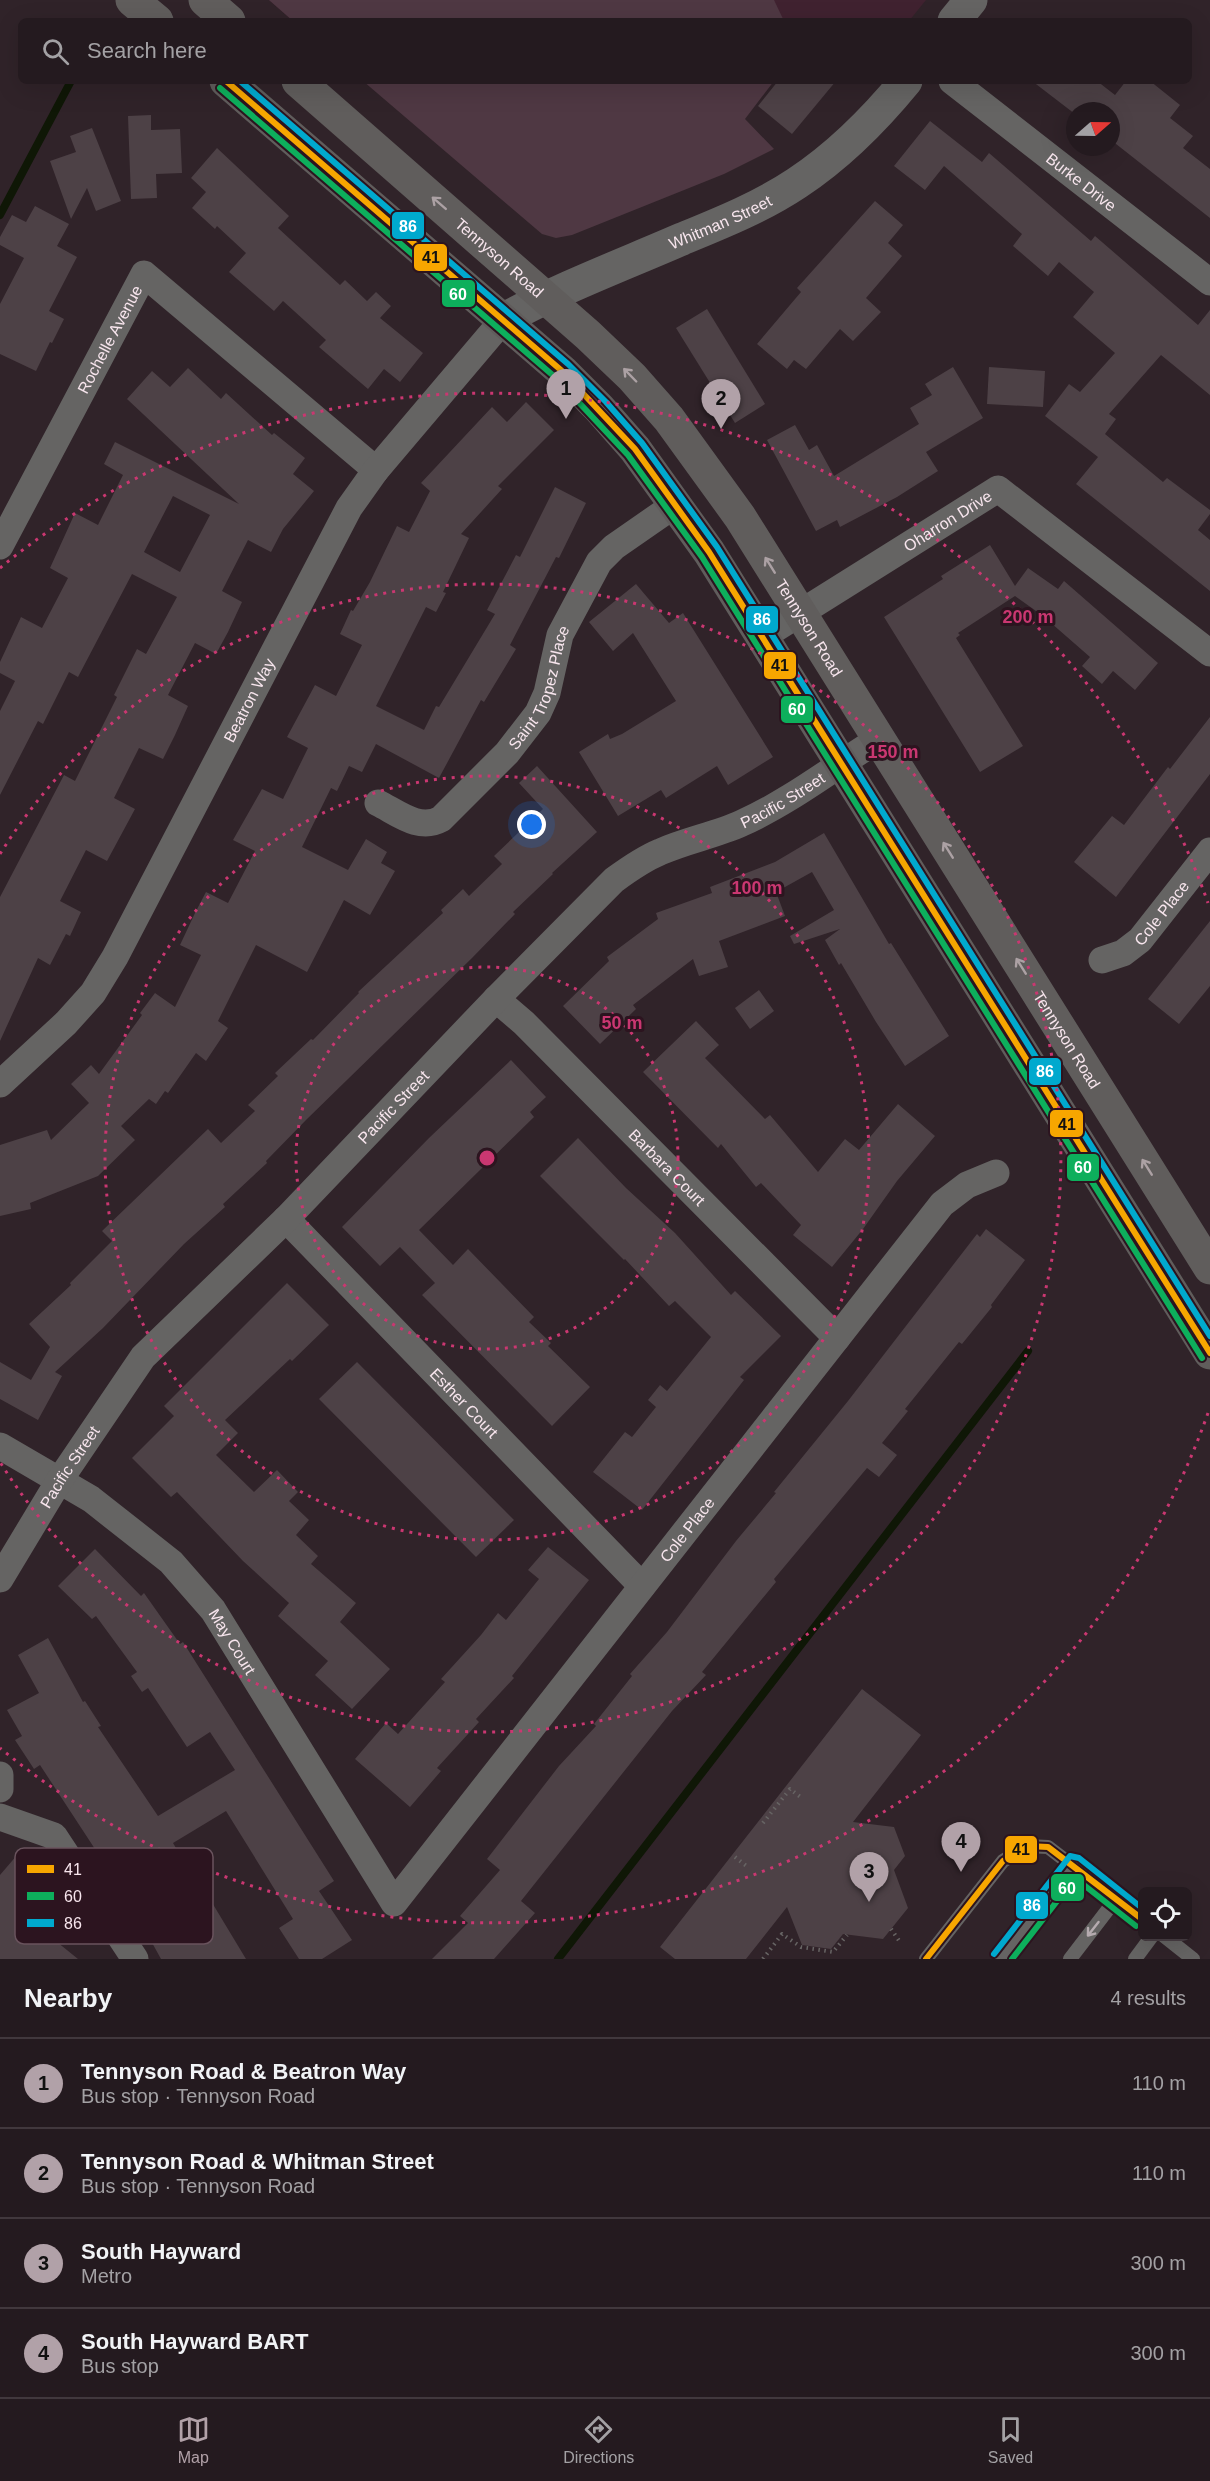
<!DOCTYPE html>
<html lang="en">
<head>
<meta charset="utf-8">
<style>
  body { margin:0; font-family:Helvetica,sans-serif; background:#2c2328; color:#f1f3f6 }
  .controls { position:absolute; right:18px; bottom:18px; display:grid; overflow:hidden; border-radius:9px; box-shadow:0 6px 24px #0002 }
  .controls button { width:54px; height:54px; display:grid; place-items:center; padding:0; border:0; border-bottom:2px solid #41383d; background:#241a1f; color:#f1f3f6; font:30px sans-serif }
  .compass { position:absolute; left:1066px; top:102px; width:54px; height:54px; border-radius:50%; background:#241a1f; box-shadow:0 6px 24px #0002; rotate:70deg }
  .you { position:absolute; left:532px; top:825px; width:21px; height:21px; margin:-15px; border:4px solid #fff; border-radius:50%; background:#1a73e8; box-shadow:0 0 0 9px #1a73e833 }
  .badge { display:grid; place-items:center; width:39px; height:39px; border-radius:50%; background:#b1a1a8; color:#111; font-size:20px; font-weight:700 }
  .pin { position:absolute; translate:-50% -50px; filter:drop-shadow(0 2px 3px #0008) }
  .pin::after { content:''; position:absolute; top:32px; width:21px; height:18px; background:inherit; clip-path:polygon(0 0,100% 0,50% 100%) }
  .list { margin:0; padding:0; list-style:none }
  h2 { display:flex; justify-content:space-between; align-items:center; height:78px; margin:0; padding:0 24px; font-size:26px }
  h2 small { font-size:20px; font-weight:400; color:#a3a1a4 }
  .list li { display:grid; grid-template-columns:39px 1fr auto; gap:18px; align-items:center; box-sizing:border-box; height:90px; padding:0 24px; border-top:2px solid #41383d }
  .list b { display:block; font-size:22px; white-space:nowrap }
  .list p { margin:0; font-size:20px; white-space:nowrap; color:#a3a1a4 }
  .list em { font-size:20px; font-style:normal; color:#a3a1a4 }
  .icon { flex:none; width:33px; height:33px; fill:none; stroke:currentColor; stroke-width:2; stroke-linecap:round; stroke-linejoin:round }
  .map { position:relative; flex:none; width:1210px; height:1959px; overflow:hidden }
  .search { position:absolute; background:#241a1f; box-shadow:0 6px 24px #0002; left:18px; right:18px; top:18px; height:66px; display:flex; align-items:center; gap:15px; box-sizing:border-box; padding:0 21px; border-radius:9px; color:#a3a1a4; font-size:22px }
  .sheet { height:438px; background:#241a1f }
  nav { display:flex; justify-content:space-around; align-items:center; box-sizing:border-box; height:84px; border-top:2px solid #41383d; background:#241a1f; font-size:16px; color:#a3a1a4 }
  nav a { display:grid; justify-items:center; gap:3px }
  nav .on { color:#b1a1a8 }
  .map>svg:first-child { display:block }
  .built { fill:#402230 }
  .green { fill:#4f3843 }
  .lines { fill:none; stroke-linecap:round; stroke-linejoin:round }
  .stream { stroke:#0f1706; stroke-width:8 }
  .building { fill:#4d4146; fill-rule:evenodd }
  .path { stroke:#676464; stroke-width:4; stroke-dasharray:1.5 4.5; stroke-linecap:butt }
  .service { stroke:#656463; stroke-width:14 }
  .minor { stroke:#656463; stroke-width:27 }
  .tertiary { stroke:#656463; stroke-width:33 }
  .secondary { stroke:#605d5c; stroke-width:33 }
  .bus-1-casing { stroke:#2c141f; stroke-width:10 }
  .bus-2-casing { stroke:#2c141f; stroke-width:10 }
  .bus-3-casing { stroke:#2c141f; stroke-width:10 }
  .bus-1 { stroke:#f7a600; stroke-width:6 }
  .bus-2 { stroke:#0daf5c; stroke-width:6 }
  .bus-3 { stroke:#00a9ce; stroke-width:6 }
  .oneway { stroke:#aca1a4 }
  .oneway2 { stroke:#b5abaf }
  .ring { fill:none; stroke:#ca3771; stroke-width:3; stroke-dasharray:3 6 }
  .labels { text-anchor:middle; stroke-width:6; stroke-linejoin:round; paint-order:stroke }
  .street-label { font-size:16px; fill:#f7e5ed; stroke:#2c141f }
  .key { fill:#2c141f; stroke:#69535d; stroke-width:1.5 }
  .key-label { font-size:16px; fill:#f7e5ed }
  .centre { fill:#ca3771; stroke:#2c141f; stroke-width:3 }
  .ring-label { font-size:18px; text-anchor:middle; font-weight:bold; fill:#ca3771; stroke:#2c141f; stroke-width:6; stroke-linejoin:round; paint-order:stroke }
  .line-badge { stroke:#2c141f; stroke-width:2 }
  .badge-label { font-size:16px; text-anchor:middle; font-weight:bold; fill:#fff }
  .pale-badge-label { font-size:16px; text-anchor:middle; font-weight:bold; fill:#111 }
</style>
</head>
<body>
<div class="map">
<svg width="1210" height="1959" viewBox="0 0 1210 1959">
  <rect width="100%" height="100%" fill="#302329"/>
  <polygon class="built" points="269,0 926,0 909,21 293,21"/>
  <g class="green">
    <polygon points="269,0 774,0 784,21 293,21"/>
    <polygon points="363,81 774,81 745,119 774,149 724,174 572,235 556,238 542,234"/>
  </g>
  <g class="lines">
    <g class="stream">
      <polyline points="0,215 71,81"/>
      <polyline points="558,1959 1028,1351"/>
    </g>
  </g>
  <g class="building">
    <polygon points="778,81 836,81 792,134 758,106"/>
    <polygon points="1032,81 1097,81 1115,95 1126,81 1150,81 1180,105 1170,118 1193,136 1183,148 1210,169 1210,218 1111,140 1111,111 1075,111 1075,114"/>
    <polygon points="151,115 151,130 180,129 182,173 156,174 157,198 131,199 128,116"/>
    <polygon points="930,121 982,162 989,153 1091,241 1095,236 1198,325 1210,310 1210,395 1161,355 1109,414 1116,419 1105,434 1163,482 1167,478 1210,510 1210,514 1198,530 1210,540 1210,591 1076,484 1098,457 1045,416 1069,384 1080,392 1115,353 1073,317 1094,292 1059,262 1048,276 1013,246 1022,234 944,166 925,190 894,166"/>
    <polygon points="92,128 121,201 96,211 87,188 71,219 50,161 76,152 70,136"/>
    <polygon points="217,148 289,216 278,228 340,285 345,280 367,301 376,292 391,306 380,318 423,353 400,382 384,369 368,389 319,347 326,340 283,301 274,311 229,272 246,253 217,226 215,229 192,208 206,192 191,178"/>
    <polygon points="875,201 903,225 888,243 902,256 866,298 881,312 853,341 840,329 806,369 794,360 787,369 757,344 801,292 797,288"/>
    <polygon points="35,206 69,224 57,246 77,257 49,311 64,319 52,343 50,342 36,371 0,354 0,304 24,258 0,245 0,237 12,215 26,222"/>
    <polygon points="707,309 765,404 735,423 676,328"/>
    <polygon points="953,367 983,418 926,452 938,471 897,497 840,527 837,520 816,531 767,440 795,425 809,450 817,445 834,476 919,424 910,408 932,395 925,384"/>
    <polygon points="989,367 1045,371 1043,407 987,404"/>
    <path d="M188,368L221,399L226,393L272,435L274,433L305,458L293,474L314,491L283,529L271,552L248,540L222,591L242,602L228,632L216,654L195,643L168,695L188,706L175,735L163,759L139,748L114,798L135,809L107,861L86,850L60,901L81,912L70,936L66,934L50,965L38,958L0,1041V897L64,775L75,781L117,697L114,695L137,649L146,654L177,597L132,574L78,677L69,672L43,724L38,721L0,795V711L15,681L0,673V662L21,617L42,628L68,578L50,568L75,513L98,525L123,475L104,464L115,442L239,504L127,399L152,371L170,387ZM173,496L210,515L180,572L144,552Z"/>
    <polygon points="526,402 554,430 498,486 502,489 461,534 469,538 443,592 446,593 436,612 426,607 376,706 424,730 436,706 439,707 495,614 487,610 516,555 520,557 555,487 586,503 559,558 556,557 510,645 516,649 484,702 481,700 439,778 376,744 362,772 349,766 337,791 331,788 302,847 348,870 366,839 387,852 381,863 395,871 370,915 344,900 307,972 256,945 218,1021 228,1028 206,1061 196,1053 168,1093 165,1091 156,1104 149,1099 121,1126 135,1140 98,1176 30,1203 31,1209 0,1216 0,1145 47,1130 51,1140 89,1103 71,1084 91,1065 99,1074 142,1015 140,1013 155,993 175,1007 201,955 180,945 195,913 206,892 228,903 255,851 233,840 262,789 283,799 308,748 287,737 315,685 336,696 362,645 340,634 351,610 353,611 370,582 397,526 409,532 430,491 421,483 492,407 507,422"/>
    <polygon points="990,545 1015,586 1028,568 1058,589 1064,581 1158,663 1135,690 1113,671 1102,684 1082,666 1090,657 1043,616 1015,596 958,633 960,635 956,638 1023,746 980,772 884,617 943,579 941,576"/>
    <polygon points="636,584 669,623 683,613 773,757 728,785 717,766 666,798 661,790 618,816 579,752 608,734 610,739 622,734 676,701 633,633 613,651 589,622"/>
    <polygon points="1210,717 1210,774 1116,897 1074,862 1112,816 1124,825 1168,767 1170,769"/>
    <polygon points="537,766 597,832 552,873 553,874 513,912 515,914 472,958 306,1120 266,1161 267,1163 223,1204 225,1207 184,1244 103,1328 55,1372 62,1376 38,1420 0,1399 0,1362 31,1380 50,1347 29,1324 71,1285 70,1283 112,1241 102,1231 208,1129 221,1143 255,1111 248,1105 278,1076 275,1073 311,1039 313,1040 359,993 358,992 443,913 441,910 463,889 469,896 502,864 494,856 543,809 519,783"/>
    <polygon points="824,833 889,944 891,943 949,1036 905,1066 876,1022 841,963 839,965 825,940 840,929 794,944 790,936 834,910 812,872 776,892 785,916 719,941 728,967 699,976 693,959 633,1005 636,1009 600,1044 563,1006 609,961 607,957 658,919 656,913 712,893 710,887 775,862"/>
    <polygon points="1210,921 1210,986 1179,1024 1148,999"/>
    <polygon points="759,990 774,1011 750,1029 735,1008"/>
    <polygon points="696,1021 719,1045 705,1058 765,1119 770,1115 818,1172 845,1139 859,1150 898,1104 935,1136 897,1181 863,1229 832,1267 793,1235 801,1225 761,1183 756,1187 721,1144 718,1148 643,1072"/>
    <polygon points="511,1060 546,1097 530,1112 534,1117 419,1230 453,1265 468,1249 534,1317 529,1322 551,1343 548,1346 590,1387 552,1426 422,1295 435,1283 400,1247 380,1266 342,1227 429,1138"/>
    <polygon points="578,1138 626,1188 675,1233 731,1295 735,1291 781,1336 740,1377 744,1380 642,1510 593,1472 625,1432 632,1437 656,1407 648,1400 660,1385 667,1391 711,1337 675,1301 669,1306 625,1259 624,1260 540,1176"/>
    <polygon points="986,1229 1025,1260 991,1305 992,1307 962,1344 959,1342 905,1409 908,1411 882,1443 897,1455 879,1477 867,1468 774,1579 776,1582 702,1672 706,1675 672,1711 521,1901 535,1913 494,1959 432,1959 468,1923 460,1916 500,1870 487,1859 559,1766 596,1726 594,1724 632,1676 630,1674 667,1632 736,1541 776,1493 774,1492 848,1401 977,1234 980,1237"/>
    <polygon points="287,1283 329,1325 292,1361 290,1359 225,1420 238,1433 216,1455 254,1492 277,1470 298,1492 289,1501 309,1520 296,1535 318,1556 311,1564 356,1603 340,1622 390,1669 352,1709 315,1675 328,1661 278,1616 289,1603 243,1561 177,1492 171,1497 132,1458 174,1416 164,1406"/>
    <polygon points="357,1362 514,1520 476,1557 319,1399"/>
    <polygon points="548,1547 589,1580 512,1676 514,1678 476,1719 479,1722 437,1768 441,1771 410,1807 355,1759 386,1723 398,1734 445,1682 441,1679 481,1635 498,1613 506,1620 539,1579 528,1570"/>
    <polygon points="95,1549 141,1596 144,1593 180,1644 183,1642 334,1881 319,1891 352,1940 322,1959 299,1959 279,1928 293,1919 226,1811 173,1843 205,1897 208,1896 246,1959 161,1959 112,1870 110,1872 40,1765 34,1769 15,1740 22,1736 7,1710 39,1693 18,1655 48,1638 83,1702 85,1701 101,1726 98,1727 158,1816 235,1770 210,1732 187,1747 148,1688 142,1692 131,1676 137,1672 96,1616 92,1619 58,1586"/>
    <polygon points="862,1689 921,1735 853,1822 894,1827 905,1856 894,1870 908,1908 883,1939 843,1934 831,1949 802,1945 787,1907 746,1959 675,1959 660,1947"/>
    <polygon points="18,1854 69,1896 41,1929 78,1959 0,1959 0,1875"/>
  </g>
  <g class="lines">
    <g class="path">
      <polyline points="763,1823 790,1789 803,1799"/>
      <polyline points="735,1857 749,1868"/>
      <polyline points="891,1929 900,1942"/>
      <polyline points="763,1959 782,1934 801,1947 833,1952 847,1935"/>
    </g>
    <g class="service">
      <polyline points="1164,1936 1193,1959"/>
      <polyline points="926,1959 1003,1861 1027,1846 1048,1847 1142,1919"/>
      <polyline points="1001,1959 1073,1865"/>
      <polyline points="1070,1959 1116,1899"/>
      <polyline points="1135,1959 1152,1936"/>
    </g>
    <g class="minor">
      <path id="s1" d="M952,81L1210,282"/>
      <path id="s2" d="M0,546L144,274L376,470"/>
      <path id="s3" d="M762,637L998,489L1210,653"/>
      <path id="s4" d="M378,803C398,813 419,831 441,819L507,753L538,713L547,693L560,635L599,562L614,547L676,504"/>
      <path id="s5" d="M1102,960L1123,953L1140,940L1210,851"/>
      <path id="s6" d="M496,999L524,1023L837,1338"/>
      <path id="s7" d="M0,1084L66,1023L93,993L115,957L349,508L376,470L504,319"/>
      <path id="s8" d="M286,1219L642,1586"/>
      <path id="s9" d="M0,1446L91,1499L171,1562L213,1610L394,1903L942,1204L967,1185L996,1173"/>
      <path id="s10" d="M0,1579L59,1481L143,1357L286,1219L496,999L614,880C629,869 643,859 660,852C687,840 716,835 742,823C791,801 834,767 879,739"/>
      <polyline points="0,1775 0,1789"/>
      <polyline points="0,1817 54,1836 135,1959"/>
    </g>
    <g class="tertiary">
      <polyline points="954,21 971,0"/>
      <path id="s11" d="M504,319C561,288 622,265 682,239C721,223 761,207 797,183C838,156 874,120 906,81"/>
    </g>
    <g class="secondary">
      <polyline points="132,0 157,21"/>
      <polyline points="205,0 229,21"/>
      <polyline points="226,81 562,371 599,408 635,449 709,552 1210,1353"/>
      <path id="s12" d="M298,81L588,335L632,377L669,419L740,517L1210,1268"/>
    </g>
    <g class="bus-1-casing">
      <g id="bus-1">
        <polyline points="226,81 562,371 635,449 709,552 1210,1353"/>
        <polyline points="926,1959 1003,1861 1027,1846 1048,1847 1142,1919"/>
      </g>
    </g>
    <g class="bus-2-casing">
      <g id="bus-2">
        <polyline points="220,88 556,378 628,455 702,557 1202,1358"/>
        <polyline points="1012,1959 1075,1878 1136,1926"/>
      </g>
    </g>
    <g class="bus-3-casing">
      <g id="bus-3">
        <polyline points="240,81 568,364 606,402 642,443 717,547 1210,1336"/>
        <polyline points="994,1954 1070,1856 1079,1858 1142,1908"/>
      </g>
    </g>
    <use href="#bus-1" class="bus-1"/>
    <use href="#bus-2" class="bus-2"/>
    <use href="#bus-3" class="bus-3"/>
  </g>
  <defs><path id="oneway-shaft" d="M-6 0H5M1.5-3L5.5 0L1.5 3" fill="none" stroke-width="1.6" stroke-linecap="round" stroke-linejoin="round" transform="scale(1.5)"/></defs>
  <g class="oneway">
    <use href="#oneway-shaft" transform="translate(439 203) rotate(-139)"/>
    <use href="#oneway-shaft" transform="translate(630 375) rotate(-134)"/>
    <use href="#oneway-shaft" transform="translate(770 565) rotate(-122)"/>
    <use href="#oneway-shaft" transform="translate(948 850) rotate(-122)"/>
    <use href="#oneway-shaft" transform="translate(1021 966) rotate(-122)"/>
    <use href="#oneway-shaft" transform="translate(1147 1167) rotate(-122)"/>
  </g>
  <use class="oneway2" href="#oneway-shaft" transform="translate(1093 1929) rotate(128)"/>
  <g class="ring">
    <circle cx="487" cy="1158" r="191"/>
    <circle cx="487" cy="1158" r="382"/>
    <path d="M0 854A574 574 0 1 1 0 1462"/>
    <path d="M1208 1413A765 765 0 0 1 0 1748M0 568A765 765 0 0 1 1208 903"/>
  </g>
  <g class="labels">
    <g class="street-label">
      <text dy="6" stroke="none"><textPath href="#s1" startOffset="164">Burke Drive</textPath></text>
      <text dy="6" stroke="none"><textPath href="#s11" startOffset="237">Whitman Street</textPath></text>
      <text dy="6" stroke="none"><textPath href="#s12" startOffset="268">Tennyson Road</textPath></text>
      <text dy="6" stroke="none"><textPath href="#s2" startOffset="234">Rochelle Avenue</textPath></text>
      <text dy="6" stroke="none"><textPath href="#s3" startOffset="219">Oharron Drive</textPath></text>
      <text dy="6" stroke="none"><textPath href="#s12" startOffset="754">Tennyson Road</textPath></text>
      <text dy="6" stroke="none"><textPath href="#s4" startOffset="236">Saint Tropez Place</textPath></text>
      <text dy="6" stroke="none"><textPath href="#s7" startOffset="462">Beatron Way</textPath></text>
      <text dy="6" stroke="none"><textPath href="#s10" startOffset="1122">Pacific Street</textPath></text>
      <text dy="6" stroke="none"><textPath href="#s5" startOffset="78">Cole Place</textPath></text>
      <text dy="6" stroke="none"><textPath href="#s12" startOffset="1240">Tennyson Road</textPath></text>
      <text dy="6" stroke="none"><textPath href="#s10" startOffset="618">Pacific Street</textPath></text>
      <text dy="6" stroke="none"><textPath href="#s6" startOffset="240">Barbara Court</textPath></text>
      <text dy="6" stroke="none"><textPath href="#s8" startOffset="256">Esther Court</textPath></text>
      <text dy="6" stroke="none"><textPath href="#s10" startOffset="132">Pacific Street</textPath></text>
      <text dy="6" stroke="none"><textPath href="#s9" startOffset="1090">Cole Place</textPath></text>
      <text dy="6" stroke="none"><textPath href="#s9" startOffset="308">May Court</textPath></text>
    </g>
  </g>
  <rect x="15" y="1848" width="198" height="96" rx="9" class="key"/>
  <rect x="27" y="1865" width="27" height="8" fill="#f7a600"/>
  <rect x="27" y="1892" width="27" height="8" fill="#0daf5c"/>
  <rect x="27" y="1919" width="27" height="8" fill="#00a9ce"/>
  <g class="key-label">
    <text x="64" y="1875">41</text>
    <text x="64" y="1902">60</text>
    <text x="64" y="1929">86</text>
  </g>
  <circle cx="487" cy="1158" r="9" class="centre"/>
  <g class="ring-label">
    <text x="1028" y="623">200 m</text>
    <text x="893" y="758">150 m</text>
    <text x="757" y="894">100 m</text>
    <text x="622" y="1029">50 m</text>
  </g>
  <g class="line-badge">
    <rect x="391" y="211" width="34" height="29" rx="6" fill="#00a9ce"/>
    <rect x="413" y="243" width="35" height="29" rx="6" fill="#f7a600"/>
    <rect x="441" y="279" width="35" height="29" rx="6" fill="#0daf5c"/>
    <rect x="745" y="605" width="34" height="29" rx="6" fill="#00a9ce"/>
    <rect x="763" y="651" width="34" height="29" rx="6" fill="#f7a600"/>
    <rect x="780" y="695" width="34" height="29" rx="6" fill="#0daf5c"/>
    <rect x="1028" y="1057" width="34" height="29" rx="6" fill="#00a9ce"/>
    <rect x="1049" y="1109" width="35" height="29" rx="6" fill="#f7a600"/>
    <rect x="1066" y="1153" width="34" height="29" rx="6" fill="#0daf5c"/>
    <rect x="1004" y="1835" width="34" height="29" rx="6" fill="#f7a600"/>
    <rect x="1050" y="1873" width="35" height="29" rx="6" fill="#0daf5c"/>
    <rect x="1015" y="1891" width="34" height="29" rx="6" fill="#00a9ce"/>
  </g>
  <g class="badge-label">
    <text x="408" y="232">86</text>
    <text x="458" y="300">60</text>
    <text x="762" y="625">86</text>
    <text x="797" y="715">60</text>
    <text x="1045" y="1077">86</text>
    <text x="1083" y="1173">60</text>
    <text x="1067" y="1894">60</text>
    <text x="1032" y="1911">86</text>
  </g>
  <g class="pale-badge-label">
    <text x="431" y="263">41</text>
    <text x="780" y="671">41</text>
    <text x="1067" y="1130">41</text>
    <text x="1021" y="1855">41</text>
  </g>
</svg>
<div class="controls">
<button><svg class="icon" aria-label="locate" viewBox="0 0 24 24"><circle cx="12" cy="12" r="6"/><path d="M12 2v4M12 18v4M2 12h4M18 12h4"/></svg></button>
</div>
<svg class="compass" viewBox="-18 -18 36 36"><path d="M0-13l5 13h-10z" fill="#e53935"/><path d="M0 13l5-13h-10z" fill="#a3a1a4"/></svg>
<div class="you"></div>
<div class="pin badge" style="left:566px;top:419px">1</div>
<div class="pin badge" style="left:721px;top:429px">2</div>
<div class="pin badge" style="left:869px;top:1902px">3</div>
<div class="pin badge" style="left:961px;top:1872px">4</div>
<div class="search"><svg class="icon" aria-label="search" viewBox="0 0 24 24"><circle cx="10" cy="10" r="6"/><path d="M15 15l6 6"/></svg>Search here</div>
</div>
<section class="sheet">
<h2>Nearby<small>4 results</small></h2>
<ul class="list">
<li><span class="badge">1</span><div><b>Tennyson Road &amp; Beatron Way</b><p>Bus stop · Tennyson Road</p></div><em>110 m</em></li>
<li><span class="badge">2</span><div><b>Tennyson Road &amp; Whitman Street</b><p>Bus stop · Tennyson Road</p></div><em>110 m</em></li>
<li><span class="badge">3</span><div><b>South Hayward</b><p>Metro</p></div><em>300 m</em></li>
<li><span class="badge">4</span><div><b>South Hayward BART</b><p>Bus stop</p></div><em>300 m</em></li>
</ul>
</section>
<nav>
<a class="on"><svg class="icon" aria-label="map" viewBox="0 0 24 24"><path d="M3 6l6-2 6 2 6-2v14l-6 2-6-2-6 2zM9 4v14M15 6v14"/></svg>Map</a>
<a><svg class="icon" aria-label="directions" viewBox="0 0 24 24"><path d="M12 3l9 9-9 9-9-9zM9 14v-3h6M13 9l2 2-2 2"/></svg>Directions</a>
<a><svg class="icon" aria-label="saved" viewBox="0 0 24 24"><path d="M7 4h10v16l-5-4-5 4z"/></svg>Saved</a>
</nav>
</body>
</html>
